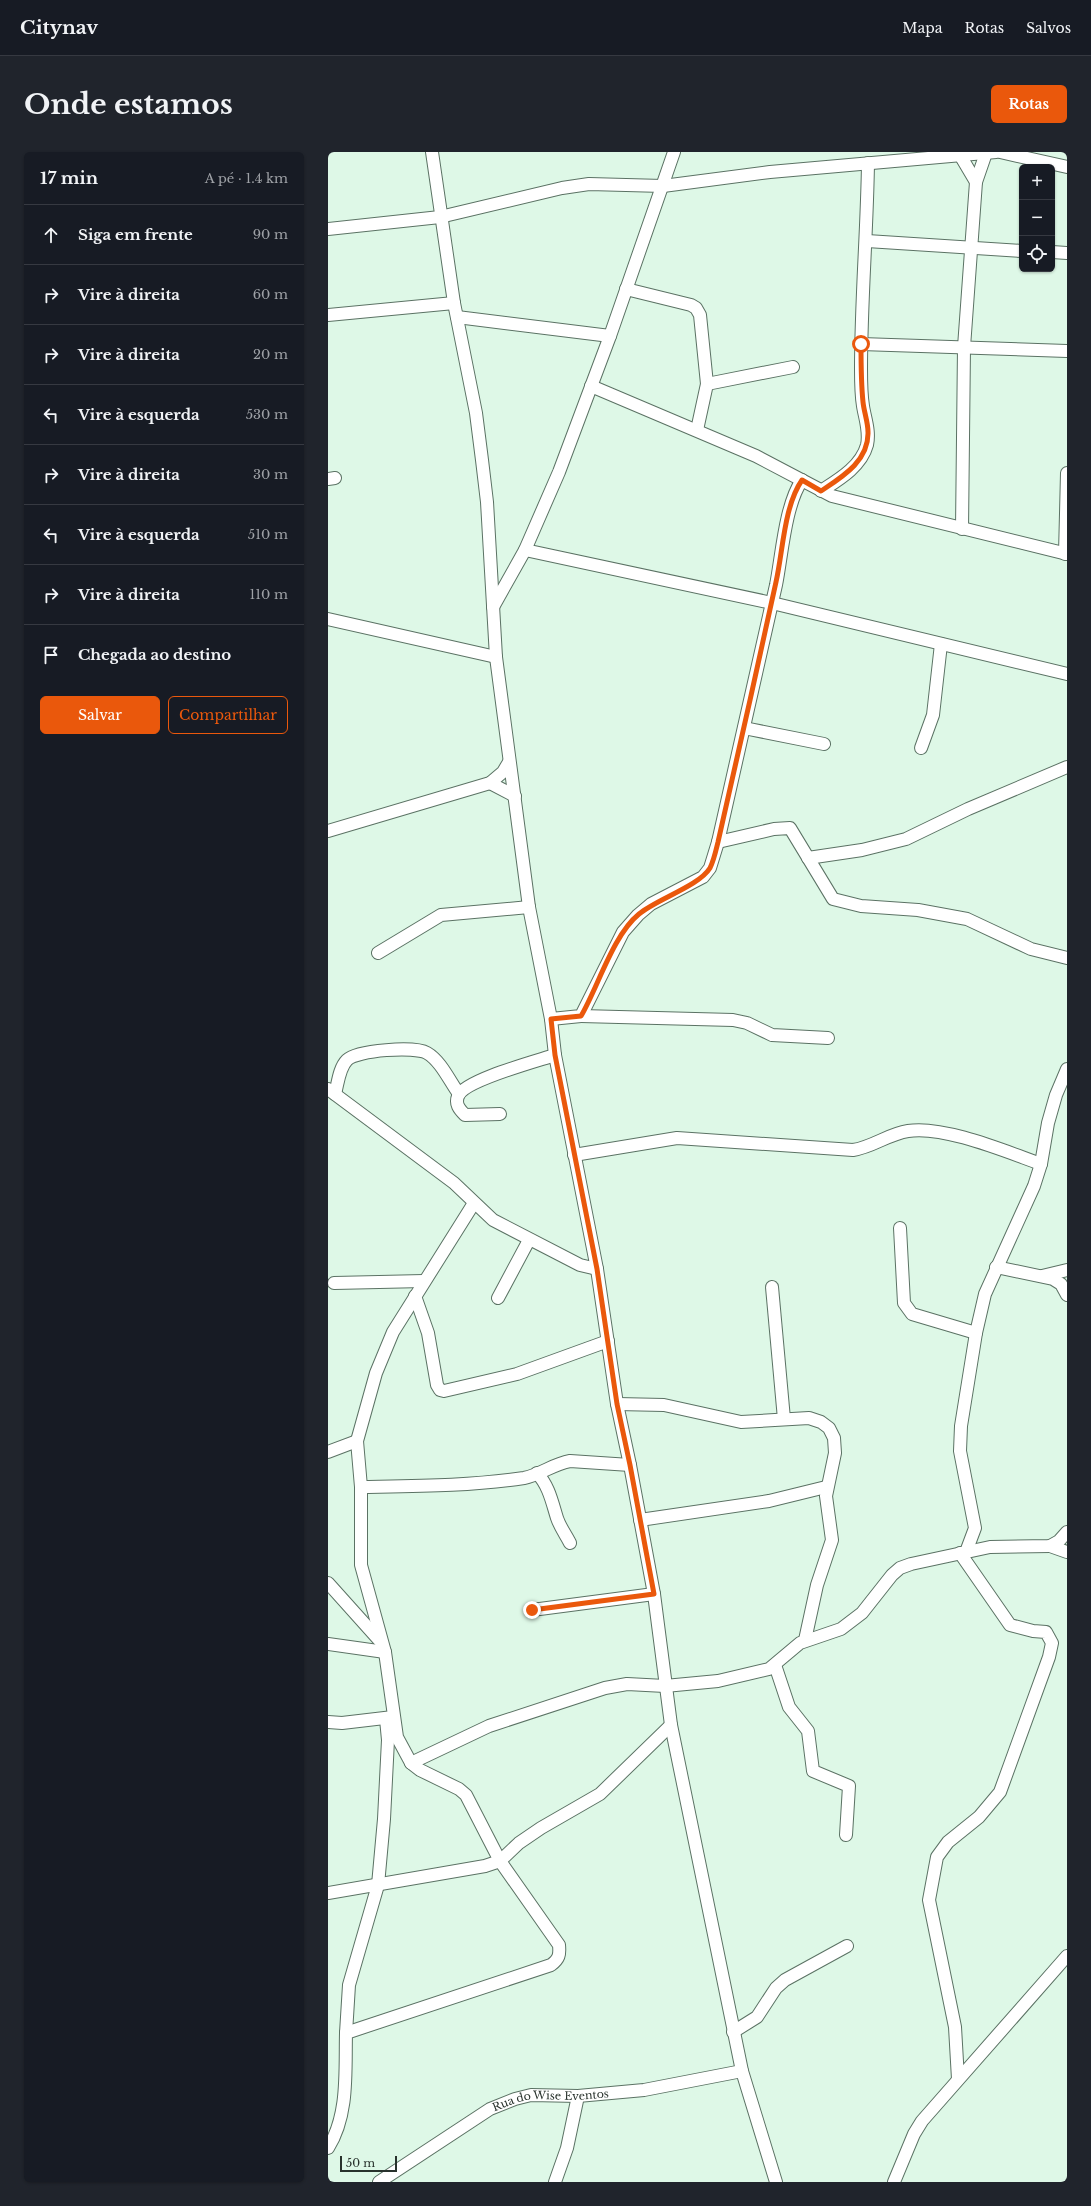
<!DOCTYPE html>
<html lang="pt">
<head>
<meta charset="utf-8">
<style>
  body { margin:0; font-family:"Libre Baskerville",serif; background:#20242c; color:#f1f3f6 }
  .controls { position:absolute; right:12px; top:12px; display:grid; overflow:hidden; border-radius:6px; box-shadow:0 1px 3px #0004 }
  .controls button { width:36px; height:36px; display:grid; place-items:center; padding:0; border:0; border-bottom:1px solid #363941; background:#171b24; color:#f1f3f6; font:20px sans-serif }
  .scale { position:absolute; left:12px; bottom:10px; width:57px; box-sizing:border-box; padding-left:4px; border:2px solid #28322c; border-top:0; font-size:11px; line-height:14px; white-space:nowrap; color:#28322c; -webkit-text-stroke:3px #def8e7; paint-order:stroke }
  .stop { position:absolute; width:12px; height:12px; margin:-9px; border:3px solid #ea580c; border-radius:50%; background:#fff }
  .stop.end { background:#ea580c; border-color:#fff; box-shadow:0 1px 4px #0008 }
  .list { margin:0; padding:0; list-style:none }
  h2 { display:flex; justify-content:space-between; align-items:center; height:52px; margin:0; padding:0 16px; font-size:17px }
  h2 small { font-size:13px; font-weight:400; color:#9ea1a6 }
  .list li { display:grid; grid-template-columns:26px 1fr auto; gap:12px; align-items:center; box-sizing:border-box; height:60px; padding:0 16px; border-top:1px solid #363941 }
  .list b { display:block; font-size:15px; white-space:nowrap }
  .list em { font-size:13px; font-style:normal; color:#9ea1a6 }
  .actions { display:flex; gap:8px; padding:12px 16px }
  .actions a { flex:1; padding:9px 0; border:1px solid #ea580c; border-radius:6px; text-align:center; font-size:14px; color:#ea580c }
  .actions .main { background:#ea580c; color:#fff }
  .icon { flex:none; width:22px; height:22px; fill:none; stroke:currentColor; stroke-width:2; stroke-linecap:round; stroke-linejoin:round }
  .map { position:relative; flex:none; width:739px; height:2030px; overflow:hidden; border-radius:6px }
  header { display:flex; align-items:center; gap:24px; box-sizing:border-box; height:56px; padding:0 20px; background:#171b24; border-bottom:1px solid #363941 }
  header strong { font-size:19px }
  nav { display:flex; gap:22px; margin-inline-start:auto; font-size:14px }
  .intro { display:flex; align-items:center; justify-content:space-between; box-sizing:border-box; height:96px; padding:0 24px }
  h1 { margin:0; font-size:28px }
  .button { padding:10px 18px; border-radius:6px; background:#ea580c; color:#fff; font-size:14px; font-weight:700 }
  main { display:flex; gap:24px; padding:0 24px }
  aside { flex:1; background:#171b24; border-radius:6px; box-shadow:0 1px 3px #0004 }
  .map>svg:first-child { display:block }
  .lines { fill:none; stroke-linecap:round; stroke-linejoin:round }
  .minor-casing { stroke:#5b7264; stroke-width:14 }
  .minor { stroke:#fff; stroke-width:12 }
  .route { stroke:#ea580c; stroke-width:5 }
  .labels { text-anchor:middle; stroke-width:4; stroke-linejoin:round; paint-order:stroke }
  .street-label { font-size:11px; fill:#28322c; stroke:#def8e7 }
</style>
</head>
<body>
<header>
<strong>Citynav</strong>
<nav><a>Mapa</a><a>Rotas</a><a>Salvos</a></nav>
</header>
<div class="intro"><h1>Onde estamos</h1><a class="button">Rotas</a></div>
<main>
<aside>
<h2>17 min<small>A pé · 1.4 km</small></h2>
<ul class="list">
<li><svg class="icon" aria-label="ahead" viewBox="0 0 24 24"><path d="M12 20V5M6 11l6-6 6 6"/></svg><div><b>Siga em frente</b></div><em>90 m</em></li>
<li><svg class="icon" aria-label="right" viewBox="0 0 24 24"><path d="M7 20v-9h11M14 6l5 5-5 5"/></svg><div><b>Vire à direita</b></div><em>60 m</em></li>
<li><svg class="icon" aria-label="right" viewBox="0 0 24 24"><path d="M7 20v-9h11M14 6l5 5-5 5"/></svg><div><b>Vire à direita</b></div><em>20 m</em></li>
<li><svg class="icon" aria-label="left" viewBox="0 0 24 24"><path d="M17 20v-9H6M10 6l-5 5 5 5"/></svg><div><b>Vire à esquerda</b></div><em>530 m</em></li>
<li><svg class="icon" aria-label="right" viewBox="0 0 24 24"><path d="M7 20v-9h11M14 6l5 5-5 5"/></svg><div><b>Vire à direita</b></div><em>30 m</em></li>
<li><svg class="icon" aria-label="left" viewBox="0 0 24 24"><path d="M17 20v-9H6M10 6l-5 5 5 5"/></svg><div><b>Vire à esquerda</b></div><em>510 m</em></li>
<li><svg class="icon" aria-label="right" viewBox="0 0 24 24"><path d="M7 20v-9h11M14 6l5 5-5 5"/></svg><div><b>Vire à direita</b></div><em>110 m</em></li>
<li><svg class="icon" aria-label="arrive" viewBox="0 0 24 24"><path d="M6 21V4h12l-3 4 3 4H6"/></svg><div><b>Chegada ao destino</b></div></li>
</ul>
<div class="actions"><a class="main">Salvar</a><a>Compartilhar</a></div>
</aside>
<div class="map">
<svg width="739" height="2030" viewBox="0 0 739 2030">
  <rect width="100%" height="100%" fill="#def8e7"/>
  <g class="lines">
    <g class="minor-casing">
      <g id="minor">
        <polyline points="104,0 126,151 148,261 154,308 159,350 168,505 201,755 223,867 227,903 269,1117 289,1252 302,1313 326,1442 343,1573 414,1919 448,2030"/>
        <polyline points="672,0 739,15"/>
        <polyline points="632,3 648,30"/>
        <polyline points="0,77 112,65 234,36 261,32 335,34 442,20 668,0"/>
        <polyline points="539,89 694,99"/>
        <polyline points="724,100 739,101"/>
        <polyline points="298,137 363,153 368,156 372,163 379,232"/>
        <polyline points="0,163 126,151"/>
        <polyline points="129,165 282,184"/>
        <polyline points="533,192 739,199"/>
        <polyline points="263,234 428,304 504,344 739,402"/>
        <polyline points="369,278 379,232 465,215"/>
        <polyline points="0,327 7,326"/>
        <path d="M493,339C510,328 533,315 539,293C542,279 537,267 535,254C533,242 533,230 533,217C533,149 539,80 540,11"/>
        <polyline points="634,377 636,195 648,30 658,1"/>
        <polyline points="197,398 444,451 739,522"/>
        <polyline points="737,402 739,321"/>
        <polyline points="165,455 197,398 231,320 282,184 346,0"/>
        <polyline points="0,467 168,505"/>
        <polyline points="416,576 496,592"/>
        <polyline points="593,596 605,563 613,492"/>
        <polyline points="162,631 187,644"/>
        <polyline points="0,679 162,631 175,620 181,610"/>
        <polyline points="390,690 446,677 462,676 505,747 533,754 590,758 639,767 703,797 739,806"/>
        <polyline points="480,706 534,698 578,687 640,657 739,615"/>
        <polyline points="50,801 113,763 201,755"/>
        <polyline points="253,864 405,868 419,871 444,883 500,886"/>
        <path d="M223,867L253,864L295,780L310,763L323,752L375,725L382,716L390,690C409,604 429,519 448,433C454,403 457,353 474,328"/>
        <polyline points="0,937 126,1031 165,1068 252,1113 269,1117"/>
        <path d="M7,942C10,931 11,916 19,908C29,898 87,894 99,901C113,909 122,930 131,942"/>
        <path d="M172,962L137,963C131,957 127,952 130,944C137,928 209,909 227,903"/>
        <path d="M246,1003L349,986L525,998C545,995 560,982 580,979C615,973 679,1000 713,1012"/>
        <polyline points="572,1076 576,1151 584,1162 648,1181"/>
        <polyline points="668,1115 725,1127 733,1132 739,1143"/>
        <polyline points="714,1124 739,1118"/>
        <polyline points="6,1131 96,1129"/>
        <polyline points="444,1135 456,1267"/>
        <polyline points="87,1144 100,1181 109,1233 112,1238 116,1239 189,1222 280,1189"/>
        <polyline points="170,1146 201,1088"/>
        <polyline points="289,1252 336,1253 413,1270 481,1266 493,1270 501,1276 506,1286 507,1301 498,1344 504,1388 489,1433 477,1488"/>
        <polyline points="0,1300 29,1289"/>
        <path d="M209,1321C221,1334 224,1350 229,1366C232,1375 238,1383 242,1391"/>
        <path d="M33,1335C87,1334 142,1334 196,1326C212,1323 225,1312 242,1309L302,1313"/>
        <polyline points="312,1368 441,1349 498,1335"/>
        <polyline points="722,1394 739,1400"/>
        <polyline points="638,1400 647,1376 632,1299 633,1274 648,1181 657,1142 706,1034 713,1012 720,971 728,943 739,917"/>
        <polyline points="0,1431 52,1489"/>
        <polyline points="204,1458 326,1442"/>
        <polyline points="0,1492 57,1500"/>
        <polyline points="447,1513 461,1555 480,1579 485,1619 521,1634 518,1683"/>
        <polyline points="0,1570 14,1571 65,1565"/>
        <polyline points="83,1611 161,1574 277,1536 299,1532 337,1534 390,1529 441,1517 472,1491 513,1477 534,1461 564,1423 572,1416 583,1412 662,1395 722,1394 731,1389 739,1380"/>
        <polyline points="0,1741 157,1714 172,1709 191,1691 213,1676 272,1642 343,1573"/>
        <polyline points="405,1880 429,1865 448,1836 457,1828 519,1794"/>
        <polyline points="18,1881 21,1833 50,1733 56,1667 60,1588 58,1567"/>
        <polyline points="630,1927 627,1875 601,1748 609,1705 620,1690 651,1665 672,1640 721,1505 724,1491 718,1480 705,1479 682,1473 632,1401"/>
        <path d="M0,1996C21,1963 17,1919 18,1881L223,1813C231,1807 232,1803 231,1793L172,1709L138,1643L131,1637L92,1618L83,1611L69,1585L57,1500L33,1413V1335L29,1289L48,1221L65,1180L146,1051"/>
        <path id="s1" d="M51,2030L162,1957L187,1947L203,1943L250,1944L316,1938L414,1919"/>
        <polyline points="227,2030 239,1996 250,1944"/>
        <polyline points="566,2030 586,1982 594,1969 739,1804"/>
      </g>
    </g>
    <use href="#minor" class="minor"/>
  </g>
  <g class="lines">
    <path class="route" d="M204,1458L326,1442L302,1313L289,1252L269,1117L227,903L223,867L253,864C270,835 285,783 311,762C329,747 371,734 382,716C386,708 388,698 390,690C410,603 429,517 448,430C455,399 456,354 474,328L493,339C514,325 541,309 540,280C540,270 536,260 535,250C533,231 533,211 533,192"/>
  </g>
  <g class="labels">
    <g class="street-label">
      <text dy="4" stroke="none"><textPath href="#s1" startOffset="195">Rua do Wise Eventos</textPath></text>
    </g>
  </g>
</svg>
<div class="controls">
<button>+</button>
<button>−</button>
<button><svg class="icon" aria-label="locate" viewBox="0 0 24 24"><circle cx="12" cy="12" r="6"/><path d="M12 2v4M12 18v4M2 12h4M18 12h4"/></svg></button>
</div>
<div class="scale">50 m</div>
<div class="stop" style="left:533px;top:192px"></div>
<div class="stop end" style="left:204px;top:1458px"></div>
</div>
</main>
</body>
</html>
